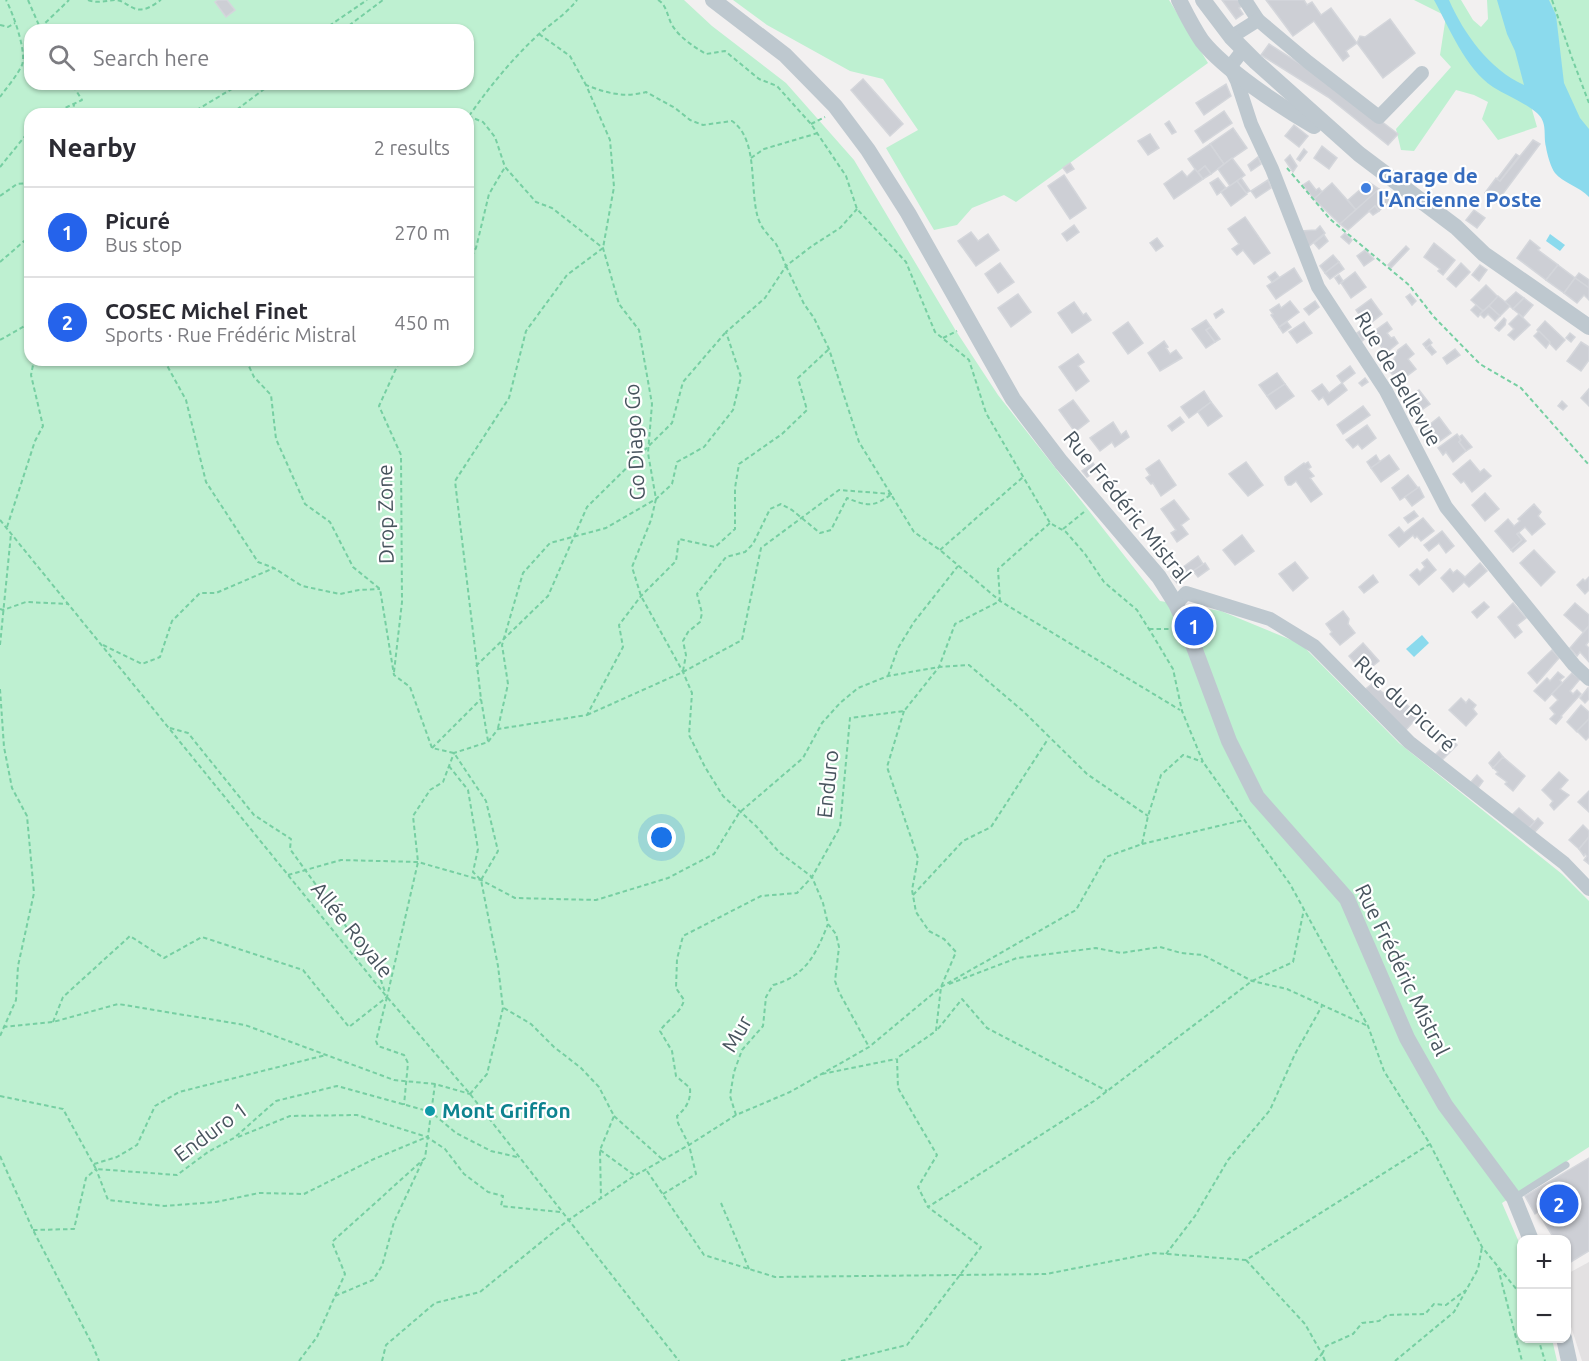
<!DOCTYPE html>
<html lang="en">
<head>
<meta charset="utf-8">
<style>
  body { margin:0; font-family:Ubuntu,sans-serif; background:#f2f2f3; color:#2b2b33 }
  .controls { position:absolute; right:18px; bottom:18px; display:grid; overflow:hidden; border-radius:12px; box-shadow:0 2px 4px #0004 }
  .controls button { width:54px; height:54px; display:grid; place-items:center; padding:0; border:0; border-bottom:2px solid #e1e1e2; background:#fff; color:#2b2b33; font:30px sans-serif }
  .you { position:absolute; left:662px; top:838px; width:21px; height:21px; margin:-15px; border:4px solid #fff; border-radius:50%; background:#1a73e8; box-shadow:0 0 0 9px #1a73e833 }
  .badge { display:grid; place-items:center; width:39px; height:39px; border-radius:50%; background:#2563eb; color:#fff; font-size:20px; font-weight:700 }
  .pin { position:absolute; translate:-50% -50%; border:3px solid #fff; box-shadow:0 2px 6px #0006 }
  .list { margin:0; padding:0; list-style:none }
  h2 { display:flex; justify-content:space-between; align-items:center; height:78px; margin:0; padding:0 24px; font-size:26px }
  h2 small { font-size:20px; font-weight:400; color:#7c7c81 }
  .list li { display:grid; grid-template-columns:39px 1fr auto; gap:18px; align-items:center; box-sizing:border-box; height:90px; padding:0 24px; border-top:2px solid #e1e1e2 }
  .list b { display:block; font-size:22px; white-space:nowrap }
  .list p { margin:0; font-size:20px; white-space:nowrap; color:#7c7c81 }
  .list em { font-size:20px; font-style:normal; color:#7c7c81 }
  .icon { flex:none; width:33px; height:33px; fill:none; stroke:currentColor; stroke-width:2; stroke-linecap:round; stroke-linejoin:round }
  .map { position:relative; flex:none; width:1589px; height:1361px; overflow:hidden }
  .search { position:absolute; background:#fff; box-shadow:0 2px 4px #0004; left:24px; top:24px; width:450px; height:66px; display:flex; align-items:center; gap:15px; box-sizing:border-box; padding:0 21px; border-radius:18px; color:#7c7c81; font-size:22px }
  .panel { position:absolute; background:#fff; box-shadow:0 2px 4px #0004; left:24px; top:108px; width:450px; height:258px; border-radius:18px }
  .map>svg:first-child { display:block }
  .education { fill:#e3e1e2 }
  .green { fill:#bef0d1; fill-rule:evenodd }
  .water { fill:#8bdaed }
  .building { fill:#cdcfd5; stroke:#d4d6db; stroke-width:1.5 }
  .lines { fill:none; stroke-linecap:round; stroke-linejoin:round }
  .path { stroke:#76cfa2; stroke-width:2; stroke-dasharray:4.5 3; stroke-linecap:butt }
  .service { stroke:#bec8cf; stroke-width:7 }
  .minor { stroke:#bec8cf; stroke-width:14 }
  .tertiary { stroke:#bec8cf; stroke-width:16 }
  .shop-dot { fill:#3f7fe0; stroke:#fff; stroke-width:2 }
  .culture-dot { fill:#0f9aa8; stroke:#fff; stroke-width:2 }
  .labels { text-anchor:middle; stroke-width:4.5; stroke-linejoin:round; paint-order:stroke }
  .shop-label { font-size:21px; font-weight:bold; fill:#366cbe; stroke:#fff; text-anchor:start }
  .street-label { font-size:21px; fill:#48545e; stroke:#fff }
  .culture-label { font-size:21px; font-weight:bold; fill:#0d838f; stroke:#fff; text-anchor:start }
</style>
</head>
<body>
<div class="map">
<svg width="1589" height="1361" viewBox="0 0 1589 1361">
  <rect width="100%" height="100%" fill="#f2f0f0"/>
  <polygon class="education" points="1589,1262 1589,1361 1582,1361 1567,1314 1567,1274"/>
  <g class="green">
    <path d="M0,0H684L712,26L786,83L854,160L956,331L998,395L1160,601L1221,611L1301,644L1399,743L1562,874L1589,901V1147L1502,1203L1521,1247L1522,1338L1552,1339L1557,1361H0ZM30,30H468V84H30ZM30,114H468V360H30Z"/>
    <polygon points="733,0 1169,0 1208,63 1016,202 1004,195 972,208 957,225 934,230 886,148 918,130 883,79 850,71 767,25"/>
    <polygon points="1414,0 1461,0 1473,20 1481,27 1488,19 1487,0 1514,0 1520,68 1537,127 1498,140 1482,119 1488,102 1474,95 1456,90 1414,151 1401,150 1396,129 1451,67 1440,55 1446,16"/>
    <polygon points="1545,0 1589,0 1589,136 1564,92"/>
  </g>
  <g class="water">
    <path d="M1434,0H1449C1464,34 1489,69 1524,85L1515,51L1507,34L1497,0H1549L1556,15L1564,83L1580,118L1589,129V197C1580,187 1562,182 1555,173C1551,168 1547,154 1546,147C1543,134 1548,123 1537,113C1524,102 1507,96 1493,87C1465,68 1450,29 1434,0Z"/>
    <polygon points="1550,234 1565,245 1560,251 1546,241"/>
    <polygon points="1422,635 1429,643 1414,657 1406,649"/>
  </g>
  <g class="building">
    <polygon points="218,0 227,0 235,10 226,17 215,2"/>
    <polygon points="1222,0 1238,0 1242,6 1239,8 1243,14 1236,19"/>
    <polygon points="1266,0 1304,0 1307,5 1312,2 1321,15 1331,8 1357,43 1346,51 1349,56 1343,61 1314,21 1293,36"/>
    <polygon points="1390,19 1415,53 1383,78 1357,43 1360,36 1365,37"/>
    <polygon points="1269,44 1338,88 1398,134 1388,145 1328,97 1261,55"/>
    <polygon points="863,79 903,124 890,136 851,90"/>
    <polygon points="1226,84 1231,96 1204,115 1196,103"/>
    <polygon points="1224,111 1232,123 1203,143 1195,131"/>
    <polygon points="1169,121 1176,132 1172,134 1165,124"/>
    <polygon points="1294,125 1308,136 1299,147 1285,136"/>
    <polygon points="1233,128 1247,148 1224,164 1210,144"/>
    <polygon points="1150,134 1159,148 1148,155 1138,141"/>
    <polygon points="1533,140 1540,144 1496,203 1485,193 1496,178 1500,181"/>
    <polygon points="1210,144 1224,164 1211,174 1205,166 1197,172 1188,159"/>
    <polygon points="1322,146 1337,158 1329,169 1314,158"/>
    <polygon points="1304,149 1307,152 1300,161 1297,159"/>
    <polygon points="1516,154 1519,156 1500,181 1497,179"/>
    <polygon points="1290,155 1297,166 1293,172 1285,160"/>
    <polygon points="1258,157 1261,164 1251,171 1248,165"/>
    <polygon points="1232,158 1245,175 1230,186 1218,169"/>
    <polygon points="1070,163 1074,169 1067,173 1063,168"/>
    <polygon points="1205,166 1211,174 1203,179 1198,172"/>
    <polygon points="1195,169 1203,179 1174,199 1164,184 1182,171 1187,177"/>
    <polygon points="1064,175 1086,208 1070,219 1048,186"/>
    <polygon points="1218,178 1226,188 1217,195 1210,183"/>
    <polygon points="1241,178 1250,191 1246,193 1237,181"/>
    <polygon points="1268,180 1271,188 1256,198 1251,191"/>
    <polygon points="1237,181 1247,194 1231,206 1221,192"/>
    <polygon points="1309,181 1316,190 1319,188 1322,192 1314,199 1303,185"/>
    <polygon points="1369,182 1379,189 1356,210 1348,200"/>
    <polygon points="1332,183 1356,210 1340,224 1314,199"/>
    <polygon points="1379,189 1392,199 1379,211 1375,206 1348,230 1340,224"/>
    <polygon points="1375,206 1379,211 1373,215 1369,211"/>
    <polygon points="1474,210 1485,218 1477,228 1466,220"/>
    <polygon points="1245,217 1270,253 1254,264 1243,250 1237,255 1232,249 1239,244 1228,229"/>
    <polygon points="1074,225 1079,232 1067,241 1062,234"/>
    <polygon points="1320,226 1325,233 1308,247 1301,231 1316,230"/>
    <polygon points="971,232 978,241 988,234 999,250 976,266 958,241"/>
    <polygon points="1345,233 1352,240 1349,244 1341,237"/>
    <polygon points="1324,235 1328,241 1319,249 1314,243"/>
    <polygon points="1157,238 1163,246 1156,251 1150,243"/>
    <polygon points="1530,240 1540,248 1538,250 1558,265 1546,280 1517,258"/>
    <polygon points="1434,243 1455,260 1443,275 1438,271 1440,269 1424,257"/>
    <polygon points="1406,246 1409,249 1391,268 1388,265"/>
    <polygon points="1365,250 1374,259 1364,266 1357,256"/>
    <polygon points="1333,255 1339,262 1325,273 1320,266"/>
    <polygon points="1339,262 1344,269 1330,279 1325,273"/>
    <polygon points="1000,263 1014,282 998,293 985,274"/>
    <polygon points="1461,263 1470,272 1456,287 1447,279"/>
    <polygon points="1480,265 1487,270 1479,281 1472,275"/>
    <polygon points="1558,265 1575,278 1564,293 1546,280"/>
    <polygon points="1294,268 1302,281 1276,299 1267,286"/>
    <polygon points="1275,272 1279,277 1272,282 1268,277"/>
    <polygon points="1355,272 1366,287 1351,298 1341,283"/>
    <polygon points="1579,273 1589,280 1589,288 1575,278"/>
    <polygon points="1339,275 1343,281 1339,284 1335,278"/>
    <polygon points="1575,278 1589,288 1589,300 1584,295 1577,303 1564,293"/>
    <polygon points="1486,285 1498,297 1483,311 1471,300"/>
    <polygon points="1516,292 1524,298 1513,309 1505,302"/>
    <polygon points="1018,294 1031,312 1011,327 998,308"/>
    <polygon points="1410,294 1416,301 1412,305 1406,297"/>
    <polygon points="1498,296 1510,306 1500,316 1489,306"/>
    <polygon points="1524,298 1533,305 1523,317 1513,309"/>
    <polygon points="1371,299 1382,314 1367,326 1356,310"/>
    <polygon points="1290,301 1299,312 1279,327 1271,315 1273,314 1270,310 1279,304 1281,308"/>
    <polygon points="1315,301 1319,307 1309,315 1304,309"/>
    <polygon points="1074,302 1083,315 1086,313 1091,320 1072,333 1058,313"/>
    <polygon points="1476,305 1483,311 1478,317 1471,310"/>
    <polygon points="1489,306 1500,316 1495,321 1488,314 1484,318 1480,314"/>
    <polygon points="1222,309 1224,312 1216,318 1214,314"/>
    <polygon points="1519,314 1530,325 1514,340 1508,335 1514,329 1509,324"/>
    <polygon points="1504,318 1506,320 1505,325 1499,331 1495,328"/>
    <polygon points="1206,320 1211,327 1206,330 1215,342 1206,348 1192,329"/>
    <polygon points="1545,321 1565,340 1556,350 1537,330"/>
    <polygon points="1128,322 1143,343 1128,354 1113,333"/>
    <polygon points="1287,322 1291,327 1283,333 1279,327"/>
    <polygon points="1304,322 1312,333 1297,343 1289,332"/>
    <polygon points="1387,322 1392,329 1387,333 1391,338 1394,337 1398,343 1386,353 1375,339 1373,341 1369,335"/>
    <polygon points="1211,327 1220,339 1215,342 1206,330"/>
    <polygon points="1364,328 1369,335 1362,341 1357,333"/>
    <polygon points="1539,331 1550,342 1546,348 1534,336"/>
    <polygon points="1570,333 1575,337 1571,342 1566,338"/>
    <polygon points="1429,339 1432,343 1426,348 1423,344"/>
    <polygon points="1164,341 1168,347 1166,348 1170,354 1176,350 1182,358 1160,371 1148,353"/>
    <polygon points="1581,342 1589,347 1589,360 1581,371 1567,361"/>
    <polygon points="1406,344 1414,354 1408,359 1416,369 1399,382 1385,366 1394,359 1398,350"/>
    <polygon points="1430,345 1436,352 1432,355 1426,348"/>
    <polygon points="1455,349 1460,355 1447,364 1443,358"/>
    <polygon points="1078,354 1084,362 1078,366 1089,381 1076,391 1059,367"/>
    <polygon points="1350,366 1355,373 1342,383 1337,376"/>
    <polygon points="1277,373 1285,384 1267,396 1259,385"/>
    <polygon points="1365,378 1368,382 1362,386 1359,383"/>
    <polygon points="1342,383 1347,390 1328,405 1323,397 1319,400 1312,391 1322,384 1329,393"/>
    <polygon points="1285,384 1294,396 1276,409 1267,396"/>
    <polygon points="1589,389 1589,406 1581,398"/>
    <polygon points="1419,390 1430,404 1416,414 1406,399"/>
    <polygon points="1204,391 1211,402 1189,418 1181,407"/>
    <polygon points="1073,400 1089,421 1075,432 1059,410"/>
    <polygon points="1562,401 1567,406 1563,410 1558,406"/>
    <polygon points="1211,402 1222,416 1208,426 1198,412"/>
    <polygon points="1363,406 1370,415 1343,434 1337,425"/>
    <polygon points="1180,417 1184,422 1172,431 1168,426"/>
    <polygon points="1439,417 1451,433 1436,444 1424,429"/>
    <polygon points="1113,422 1121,435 1126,431 1129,437 1115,447 1112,442 1100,451 1090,438"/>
    <polygon points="1367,425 1376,438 1362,449 1358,444 1353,448 1346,440"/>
    <polygon points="1457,434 1461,440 1459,442 1466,451 1453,462 1446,452 1443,455 1438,448"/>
    <polygon points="1462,435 1472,447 1466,451 1459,442 1461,440 1459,437"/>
    <polygon points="1376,455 1380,462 1371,468 1367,462"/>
    <polygon points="1389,455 1399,469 1381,482 1371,468"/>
    <polygon points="1159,460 1176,485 1161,496 1153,483 1151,484 1146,478 1150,475 1146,469"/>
    <polygon points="1470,460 1480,472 1484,469 1491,476 1472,492 1464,481 1461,483 1453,474"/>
    <polygon points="1246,462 1263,485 1248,496 1229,474"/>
    <polygon points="1308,462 1311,467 1308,469 1314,476 1310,478 1322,494 1311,502 1296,481 1291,485 1288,485 1285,480 1285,477 1304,463 1305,464"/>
    <polygon points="1093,463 1098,470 1087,477 1082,471"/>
    <polygon points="1408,475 1418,488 1400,500 1392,488"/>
    <polygon points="1419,487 1424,497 1412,506 1405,497"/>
    <polygon points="1485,493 1499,509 1485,521 1472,505"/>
    <polygon points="1174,500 1189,519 1181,525 1188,534 1177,542 1171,533 1176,530 1161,509"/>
    <polygon points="1534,504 1541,512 1538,516 1545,524 1532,535 1525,527 1517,534 1522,540 1511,550 1495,531 1508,519 1514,526 1520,521 1518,519"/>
    <polygon points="1414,511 1418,516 1408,523 1404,518"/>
    <polygon points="1423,518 1434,531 1421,541 1417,536 1415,538 1413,535 1399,547 1389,535 1399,527 1404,533"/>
    <polygon points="1442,531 1454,546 1446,553 1439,543 1429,551 1424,545"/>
    <polygon points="1519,533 1526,541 1513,552 1511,550 1522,540 1517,534"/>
    <polygon points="1242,535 1254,551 1235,565 1223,550"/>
    <polygon points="1534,550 1555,572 1541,586 1520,563"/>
    <polygon points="1198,556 1203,564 1177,583 1171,576"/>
    <polygon points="1427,559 1436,570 1419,585 1410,575 1417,569 1420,572 1425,567 1422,563"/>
    <polygon points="1295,562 1308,578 1293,591 1279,574"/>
    <polygon points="1205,563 1209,569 1198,577 1193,571"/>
    <polygon points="1480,563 1487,571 1469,587 1464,582 1453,592 1441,578 1450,569 1453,573 1457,570 1465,577"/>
    <polygon points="1373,575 1378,582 1364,593 1359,587"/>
    <polygon points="1589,577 1589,590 1585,594 1577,585 1583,579 1585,581"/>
    <polygon points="1484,602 1489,607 1477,618 1472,612"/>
    <polygon points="1513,603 1526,618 1517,625 1522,632 1515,638 1498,617"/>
    <polygon points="1575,603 1589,615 1589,626 1583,632 1564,615"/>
    <polygon points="1343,611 1349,619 1348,624 1355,633 1340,645 1330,634 1332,632 1326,624"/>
    <polygon points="1589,626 1589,641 1586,645 1589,648 1589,662 1580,652 1577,656 1570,648"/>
    <polygon points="1363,643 1379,661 1368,670 1360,661 1356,664 1349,656"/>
    <polygon points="1552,650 1559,658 1537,683 1528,673"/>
    <polygon points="1558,672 1564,677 1560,680 1562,683 1545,701 1534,691 1547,678 1550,681"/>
    <polygon points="1572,673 1580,679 1570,691 1573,694 1577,690 1581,694 1561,716 1562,717 1556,724 1550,719 1555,714 1550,708 1558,700 1552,694"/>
    <polygon points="1372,684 1392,700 1395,695 1419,715 1405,731 1363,691"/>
    <polygon points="1588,688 1589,699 1585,703 1580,698"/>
    <polygon points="1461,698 1466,703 1469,699 1476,705 1473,709 1477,714 1466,726 1449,710"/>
    <polygon points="1581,705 1589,712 1589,719 1577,732 1567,722"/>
    <polygon points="1589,719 1589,737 1586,740 1577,731"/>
    <polygon points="1451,739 1457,745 1442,760 1435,755"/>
    <polygon points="1499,752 1503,757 1493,768 1489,763"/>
    <polygon points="1503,757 1525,776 1513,791 1505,784 1507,782 1496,774 1498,772 1493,768"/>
    <polygon points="1559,772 1568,780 1560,789 1569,795 1554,810 1550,805 1553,801 1542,790"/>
    <polygon points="1477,775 1483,781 1478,788 1470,783"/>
    <polygon points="1589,791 1589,812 1578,802"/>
    <polygon points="1519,808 1535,822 1529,828 1512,815"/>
    <polygon points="1538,818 1543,823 1534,833 1529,828"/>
    <polygon points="1583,825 1589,831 1589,837 1579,849 1569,840"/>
    <polygon points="1589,837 1589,864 1584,860 1587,856 1585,854 1584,856 1579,849"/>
    <polygon points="1589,1158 1589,1251 1569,1263 1566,1260 1566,1240 1555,1240 1538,1212 1535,1214 1525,1196"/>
  </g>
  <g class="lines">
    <g class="path">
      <polyline points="28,0 41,30"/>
      <path d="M88,0C98,4 107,0 117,0C127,2 133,12 144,9C150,8 156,3 161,0"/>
      <path d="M658,0C667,5 667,16 672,25C680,38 693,46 706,54L725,51L759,79L777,86L811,124L846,176L857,209L906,262L935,332L969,360L986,413L1050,523L1066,532L1085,554L1104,582L1137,610L1152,634L1173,669L1182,711L1203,762L1290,884L1368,1026L1384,1071L1430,1144L1482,1247L1522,1296"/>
      <polyline points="1552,0 1572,58 1589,103"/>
      <polyline points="0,25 8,27 15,23"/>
      <polyline points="40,28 69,0"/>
      <polyline points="323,30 367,0"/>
      <polyline points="343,30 383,0"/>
      <polyline points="539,34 570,56 586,85"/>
      <path d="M0,97C7,87 17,76 22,65C27,52 13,13 6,0"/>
      <polyline points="52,114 82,100 72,84"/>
      <polyline points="73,114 74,104"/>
      <polyline points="190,114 240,84"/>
      <polyline points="231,114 271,84"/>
      <polyline points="468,116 483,122 495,137 505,167 536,202 552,208 603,248 619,304 639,330 652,404 648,453 656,499 651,520 632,567 641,596 683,672 692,693 689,735 705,767 723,796 756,826 779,852 812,877 823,903 828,924 836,934 839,947 835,981 839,992 869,1047"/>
      <path d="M469,116C490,86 512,59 539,34C552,23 566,14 577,0"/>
      <polyline points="811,124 825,117"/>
      <polyline points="751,158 764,149 818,133"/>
      <polyline points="0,167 30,130"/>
      <polyline points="1287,168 1330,219 1409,285 1434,317 1480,364 1521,388 1589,465"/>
      <polyline points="0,196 17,184 30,183"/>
      <polyline points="0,262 30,236"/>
      <polyline points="468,263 476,248 489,194 505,167"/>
      <polyline points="786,266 804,304 814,318 829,349 859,442 914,532 940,550 1000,601 1180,710"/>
      <polyline points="943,338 957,331"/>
      <polyline points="0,340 30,323"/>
      <polyline points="164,360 186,400 206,482 258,562 274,568 302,586 340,594 359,590 380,589"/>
      <polyline points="246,360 254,377 271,395 276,439 305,504 330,522 353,567 380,589 394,675 410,687 432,748 454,753 486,801 498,851 481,880"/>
      <polyline points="0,520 387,997 470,1094 679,1361"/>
      <polyline points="7,527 35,441 43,426 31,375 34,360"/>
      <polyline points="1063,529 1084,512"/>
      <polyline points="940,550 1023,477"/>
      <polyline points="0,609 3,610 26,602 69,604"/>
      <polyline points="1149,629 1170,629"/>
      <polyline points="0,645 11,534"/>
      <polyline points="103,645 142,664 160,657 172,621 200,593 216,593 274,568"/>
      <polyline points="476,666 548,596 587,507 672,423 683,382 725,333"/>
      <path d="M683,671L686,655L683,641L688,632L700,622L702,613L697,594L726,557L745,552L753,544L770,509L781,504L792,510L820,533L831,530L847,498C869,507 873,507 892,494"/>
      <polyline points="394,672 402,602 401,455 379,406 400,360"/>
      <polyline points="888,676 898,648 914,622 958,566"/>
      <polyline points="0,689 4,747 12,788 27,816 34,893 18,966 16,1000 0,1036"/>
      <polyline points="904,711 887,767 918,858 912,890 916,912 929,931 944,939 956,952 941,987 936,1031 897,1058 898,1088 937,1155 918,1187 928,1207"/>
      <polyline points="587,715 683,672 742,640 761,548 839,490 892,494"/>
      <polyline points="170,728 188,733 254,815 291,839 290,849 377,969 385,992"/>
      <polyline points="498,728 508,684 502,645 523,573 550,543 606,528 656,499 672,484 677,462 704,447 733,410 741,377 726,332 765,298 786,266"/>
      <path d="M488,741L481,699L455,481L509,398L526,331L567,275L603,248L614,187L610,140L586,85C606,93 624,98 646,92L675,108L690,120L703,125L732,121C759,140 749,188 758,218C762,230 769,235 776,244C780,251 783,259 786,266L812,246L840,228L857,209"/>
      <polyline points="432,748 481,699"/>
      <polyline points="449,766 468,790 478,849 473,872 481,880 498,966 503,1008 487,1074 470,1094"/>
      <polyline points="1142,844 1244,820"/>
      <polyline points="288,875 341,860 418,862 481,880 515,898 596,900 668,878 714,854 739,813 803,758 822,723 840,703 858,688 888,676 939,667 969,665 1024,712 1087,774 1148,816"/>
      <polyline points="913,895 963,841 991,827 1048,739"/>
      <polyline points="949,984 1017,958 1096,948 1121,953 1160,947 1181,953 1203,955 1252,981 1287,989 1368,1026"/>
      <polyline points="387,997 376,1041 378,1046 404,1055 408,1063 404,1105"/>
      <polyline points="504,1008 531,1024 554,1047 581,1068 599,1087 614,1116 600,1150 601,1199"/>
      <polyline points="53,1022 63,997 130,936 164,958 202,937 303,970 349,1027 387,997 418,862 413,816 430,790 443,782 454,753 488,742 498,729 587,715 623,647 619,625 641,596 676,561 679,539 715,547 735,529 735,488 739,464 782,434 807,410 798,378 829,349"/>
      <polyline points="3,1027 53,1022 118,1004 245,1025 394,1080 435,1084 470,1094"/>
      <polyline points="938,1029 962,999 987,1028 1107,1091"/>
      <polyline points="822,1074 896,1059"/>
      <polyline points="0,1096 63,1109 96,1169 177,1175 208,1152 234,1138 276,1101 337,1086 431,1112 456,1133 491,1151 517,1157"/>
      <path d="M736,1115L730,1096L734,1072L742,1050L763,1026L766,997L773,985C806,976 816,954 828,924"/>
      <polyline points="614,1116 663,1160"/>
      <polyline points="238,1137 290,1116 357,1115 427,1137 445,1149 464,1174 488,1192 503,1196 501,1206 560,1212"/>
      <polyline points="600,1150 634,1175"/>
      <polyline points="0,1156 33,1230 92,1344 99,1361"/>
      <polyline points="94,1164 117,1157 137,1145 155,1106 179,1092 326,1055"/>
      <polyline points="647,1171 704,1255 775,1277 1046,1274 1154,1253 1246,1260 1430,1144"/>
      <path d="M663,1194L696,1174L689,1145L678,1123L677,1116C686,1108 691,1101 690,1088L676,1076L672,1051L660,1031C667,1020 681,1013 684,1000L676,988L677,959L683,936L761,896L797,893L812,877L840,827L850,718L904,711L939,667L955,624L1000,601L998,569L1050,523"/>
      <polyline points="721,1203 749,1269"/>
      <polyline points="33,1230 74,1229 86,1178 96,1169 108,1200 164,1206 216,1202 259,1193 304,1194 374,1159 427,1137"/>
      <polyline points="1166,1254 1195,1216 1228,1160 1270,1110 1295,1054 1322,1006"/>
      <polyline points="1246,1260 1305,1324 1322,1354 1315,1361"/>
      <polyline points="1498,1268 1522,1361"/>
      <polyline points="335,1296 345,1274 332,1242 425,1158 435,1084"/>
      <polyline points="1538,1338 1545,1361"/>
      <polyline points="299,1361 317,1337 335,1296 373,1280 382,1266 394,1222 423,1160"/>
      <polyline points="382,1361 386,1345 435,1303 480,1292 567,1221 634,1176 689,1145 736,1115 790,1092 869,1047 941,987 1076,910 1106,857 1142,844 1148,816 1161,775 1183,755 1203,762"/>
      <polyline points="841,1361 907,1345 981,1247 928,1207 1094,1101 1252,981 1293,962 1304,909"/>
      <polyline points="1325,1361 1322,1354 1326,1346 1353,1334 1362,1323 1379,1321 1387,1315 1425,1314 1434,1304 1446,1305 1466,1290"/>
      <polyline points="1395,1361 1454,1312 1478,1269 1482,1247"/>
    </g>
    <polyline class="service" points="1514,1198 1566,1165"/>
    <g class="minor">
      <polyline points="1245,0 1258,20"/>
      <polyline points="1231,37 1258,20 1308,62 1379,117 1422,73"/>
      <polyline points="1243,50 1230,67 1237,81 1251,124 1272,169 1318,287 1386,391 1446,507 1574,665 1589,679"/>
      <polyline points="1176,604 1186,593 1270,619 1314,646 1409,742 1564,863 1589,889"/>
    </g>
    <g class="tertiary">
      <polyline points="713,0 785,55 835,106 868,150 908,213 1013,399 1061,462 1159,577 1176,604 1185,623 1229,741 1257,797 1347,899 1407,1038 1445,1105 1514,1198 1531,1240"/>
      <path d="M1179,0C1186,14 1193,28 1202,41C1225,70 1281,107 1314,126"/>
      <polyline points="1203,0 1231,37 1256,62 1359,154 1456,227 1484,254 1589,327"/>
      <polyline points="1564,1338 1569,1361"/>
    </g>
  </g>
  <circle class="shop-dot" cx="1366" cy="188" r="6"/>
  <circle class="culture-dot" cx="430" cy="1111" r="6"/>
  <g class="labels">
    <g class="shop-label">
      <text x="1378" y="183">Garage de<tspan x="1378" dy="24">l'Ancienne Poste</tspan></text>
    </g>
    <g class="street-label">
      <text transform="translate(1398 379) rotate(60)" y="7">Rue de Bellevue</text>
      <text transform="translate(635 442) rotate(-93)" y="7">Go Diago Go</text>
      <text transform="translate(1127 507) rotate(51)" y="7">Rue Frédéric Mistral</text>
      <text transform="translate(386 514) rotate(-91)" y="7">Drop Zone</text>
      <text transform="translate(1405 704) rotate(43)" y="7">Rue du Picuré</text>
      <text transform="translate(828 784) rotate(-84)" y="7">Enduro</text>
      <text transform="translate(352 930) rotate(51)" y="7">Allée Royale</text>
      <text transform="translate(1402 970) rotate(64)" y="7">Rue Frédéric Mistral</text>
      <text transform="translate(737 1034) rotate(-60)" y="7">Mur</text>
      <text transform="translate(211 1132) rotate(-36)" y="7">Enduro 1</text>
    </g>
    <g class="culture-label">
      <text x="442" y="1118">Mont Griffon</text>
    </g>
  </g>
</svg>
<div class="controls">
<button>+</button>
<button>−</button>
</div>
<div class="you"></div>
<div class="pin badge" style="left:1194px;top:626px">1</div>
<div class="pin badge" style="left:1559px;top:1204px">2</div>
<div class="search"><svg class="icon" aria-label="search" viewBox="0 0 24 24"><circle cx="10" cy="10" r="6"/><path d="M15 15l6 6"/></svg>Search here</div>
<section class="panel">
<h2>Nearby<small>2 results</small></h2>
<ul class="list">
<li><span class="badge">1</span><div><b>Picuré</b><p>Bus stop</p></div><em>270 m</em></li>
<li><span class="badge">2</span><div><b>COSEC Michel Finet</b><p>Sports · Rue Frédéric Mistral</p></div><em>450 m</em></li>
</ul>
</section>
</div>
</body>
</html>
